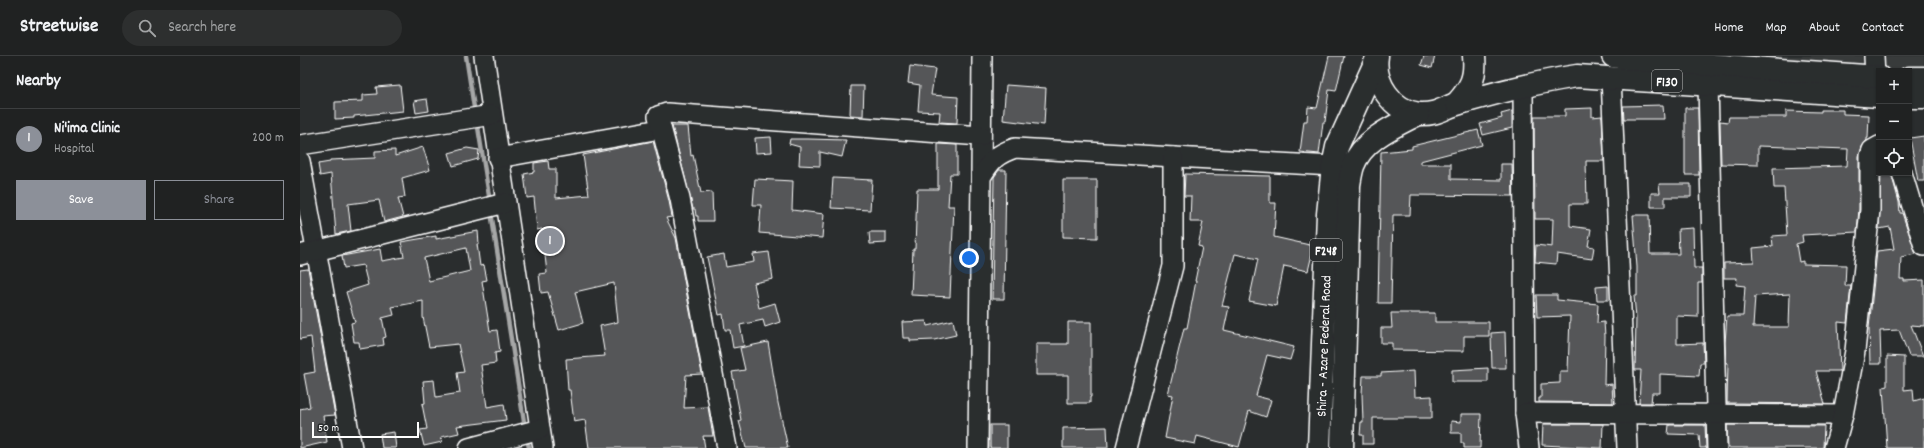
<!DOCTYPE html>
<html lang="en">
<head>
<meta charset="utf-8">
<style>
  body { margin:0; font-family:Dekko,sans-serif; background:#2d2f2f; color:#f1f3f6 }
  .controls { position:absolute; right:12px; top:12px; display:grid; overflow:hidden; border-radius:0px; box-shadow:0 1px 3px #0004 }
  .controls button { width:36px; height:36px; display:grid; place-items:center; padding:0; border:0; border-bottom:1px solid #3d3f40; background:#202222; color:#f1f3f6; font:20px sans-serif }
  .scale { position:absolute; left:12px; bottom:10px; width:107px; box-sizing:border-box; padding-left:4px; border:2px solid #fff; border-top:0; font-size:11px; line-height:14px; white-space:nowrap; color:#fff; -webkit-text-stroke:3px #2a2d2e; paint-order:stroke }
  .you { position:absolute; left:669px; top:202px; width:14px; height:14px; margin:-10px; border:3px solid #fff; border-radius:50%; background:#1a73e8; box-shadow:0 0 0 6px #1a73e833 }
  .badge { display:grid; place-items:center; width:26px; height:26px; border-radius:50%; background:#8c9099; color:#fff; font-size:13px; font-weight:700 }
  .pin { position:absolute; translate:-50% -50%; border:2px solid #fff; box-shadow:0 1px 4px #0006 }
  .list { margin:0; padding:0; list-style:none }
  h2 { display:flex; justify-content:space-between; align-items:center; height:52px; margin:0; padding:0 16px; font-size:17px }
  h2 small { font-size:13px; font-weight:400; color:#a2a4a5 }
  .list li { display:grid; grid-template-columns:26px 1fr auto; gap:12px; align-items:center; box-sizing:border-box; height:60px; padding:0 16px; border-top:1px solid #3d3f40 }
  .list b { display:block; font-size:15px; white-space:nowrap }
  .list p { margin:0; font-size:13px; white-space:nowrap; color:#a2a4a5 }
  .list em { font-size:13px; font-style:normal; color:#a2a4a5 }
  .actions { display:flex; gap:8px; padding:12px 16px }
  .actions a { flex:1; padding:9px 0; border:1px solid #8c9099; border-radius:0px; text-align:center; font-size:14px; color:#8c9099 }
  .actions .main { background:#8c9099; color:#fff }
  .icon { flex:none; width:22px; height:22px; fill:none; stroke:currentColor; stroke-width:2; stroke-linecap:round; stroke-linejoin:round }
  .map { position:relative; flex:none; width:1624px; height:392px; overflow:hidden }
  header { display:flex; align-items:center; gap:24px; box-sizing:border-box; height:56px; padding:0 20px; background:#202222; border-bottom:1px solid #3d3f40 }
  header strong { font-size:19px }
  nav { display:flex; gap:22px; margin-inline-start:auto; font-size:14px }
  .search { width:280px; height:36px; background:#2d2f2f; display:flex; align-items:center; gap:10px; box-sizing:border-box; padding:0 14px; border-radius:22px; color:#a2a4a5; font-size:15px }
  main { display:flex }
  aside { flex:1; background:#202222 }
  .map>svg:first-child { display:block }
  .built { fill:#373a3b }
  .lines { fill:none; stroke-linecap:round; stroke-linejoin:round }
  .stream { stroke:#a6a7a7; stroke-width:4.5 }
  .building { fill:#555758; stroke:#fff; fill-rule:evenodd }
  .minor-casing { stroke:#fff; stroke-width:22 }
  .major-casing { stroke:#fff; stroke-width:25 }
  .minor { stroke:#2a2d2e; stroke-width:19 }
  .major { stroke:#2a2d2e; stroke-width:22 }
  .labels { text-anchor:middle; stroke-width:3; stroke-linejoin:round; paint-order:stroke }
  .shield { fill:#2a2d2e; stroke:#bfc0c0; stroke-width:1 }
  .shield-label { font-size:13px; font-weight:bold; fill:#fff }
  .street-label { font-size:14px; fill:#fff; stroke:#2a2d2e }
</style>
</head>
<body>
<header>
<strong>Streetwise</strong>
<div class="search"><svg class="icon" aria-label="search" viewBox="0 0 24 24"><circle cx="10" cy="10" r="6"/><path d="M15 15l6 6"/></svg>Search here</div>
<nav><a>Home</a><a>Map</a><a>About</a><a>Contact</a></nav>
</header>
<main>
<aside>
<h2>Nearby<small></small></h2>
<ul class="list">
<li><span class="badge">1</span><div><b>Ni'ima Clinic</b><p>Hospital</p></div><em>200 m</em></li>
</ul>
<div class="actions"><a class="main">Save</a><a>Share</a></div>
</aside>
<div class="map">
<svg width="1624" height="392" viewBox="0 0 1624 392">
  <rect width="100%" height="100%" fill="#2a2d2e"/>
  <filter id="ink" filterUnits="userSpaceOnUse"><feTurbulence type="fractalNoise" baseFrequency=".025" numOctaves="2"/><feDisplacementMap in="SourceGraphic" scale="8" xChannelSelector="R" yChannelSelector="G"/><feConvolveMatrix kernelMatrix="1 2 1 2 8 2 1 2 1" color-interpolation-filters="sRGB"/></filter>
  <g filter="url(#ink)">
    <polygon class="built" points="1341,0 1624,0 1624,21 1609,15 1579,15"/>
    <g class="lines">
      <g class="stream">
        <polyline points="166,0 175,58"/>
        <polyline points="177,65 190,146"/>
        <polyline points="191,156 225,372"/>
        <polyline points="227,381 229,392"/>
      </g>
    </g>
    <g class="building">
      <polygon points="1029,0 1044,0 1036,35 1029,34 1025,66 1023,66 1019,98 1000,96 1004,65 1007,65 1008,51 1017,52"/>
      <polygon points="1124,0 1135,0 1132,12 1121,9"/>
      <polygon points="610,10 635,13 631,39 658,41 657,67 639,66 640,56 618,55 620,29 608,27"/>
      <polygon points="100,29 103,55 54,60 54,62 35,63 35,46 63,45 63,39 77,38 76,31"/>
      <polygon points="706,29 746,32 744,69 703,64"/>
      <polygon points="551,30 564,30 563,60 550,59"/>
      <polygon points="127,43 129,55 116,57 114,45"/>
      <polygon points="1363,49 1364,63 1324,63 1323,50"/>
      <polygon points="1292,52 1292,61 1302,60 1304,105 1286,105 1287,148 1270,148 1270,170 1291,173 1288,190 1294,191 1292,203 1257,198 1256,208 1235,206 1236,189 1252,191 1253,163 1235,163 1234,60 1265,60 1265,53"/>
      <polygon points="1385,52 1398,52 1399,119 1385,119"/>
      <path d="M1521,54H1543V58L1569,59L1568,82H1567V84L1562,91L1559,100V153L1557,176L1502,179L1503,186L1496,188L1499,206L1503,205V208L1546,209L1545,230H1551L1547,267L1538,266L1540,315H1516L1525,348L1427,347L1428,307H1426L1425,287L1427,260H1443L1445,230L1436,229L1437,222H1424V207L1454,206L1453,192L1473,190L1472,180L1487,179L1484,132H1474L1473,112L1547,110L1548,93L1458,90V109L1421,108L1420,65L1428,66L1429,61H1486V55L1521,56ZM1490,238L1489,271H1453L1455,240Z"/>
      <polygon points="1212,55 1212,72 1183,79 1180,68 1202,62 1201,58"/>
      <polygon points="372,70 388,70 391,100 393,99 401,137 412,136 413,165 398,165 398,160 396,160 395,153 393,153"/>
      <polygon points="1178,74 1182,89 1120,105 1120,108 1151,108 1151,123 1201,124 1201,108 1212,108 1213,140 1111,139 1110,159 1093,159 1091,247 1078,247 1081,96 1112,93 1112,90"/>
      <polygon points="1624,80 1624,125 1618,125 1610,82"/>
      <polygon points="471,81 472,96 456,97 455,82"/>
      <polygon points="490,83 508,83 546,84 542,101 520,96 520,110 499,109 500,91 489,88"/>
      <polygon points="353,85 369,145 372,161 366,162 376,182 402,318 386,319 384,352 408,351 413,380 403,380 405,392 289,392 285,364 274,366 270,334 268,334 266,303 305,300 300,270 318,266 314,227 275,236 283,267 259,274 248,236 241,237 239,218 247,217 242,173 237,174 234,141 227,142 224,118 234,116 234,107 248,105 249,113 256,113 256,142 289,139 283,99"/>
      <polygon points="638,88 657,89 657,118 650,118 648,150 654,150 650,241 611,239 613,193 615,193 617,133 638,133"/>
      <polygon points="123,91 130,114 102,122 105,141 98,142 103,161 84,166 79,144 48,148 51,175 36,178 31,118 20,120 18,108 30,106 30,104 75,102 75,95 95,94 95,100"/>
      <polygon points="167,92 179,94 178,103 153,110 149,97"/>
      <polygon points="699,114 706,114 704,243 692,243 694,121"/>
      <polygon points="1581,117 1591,117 1599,146 1600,157 1602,157 1616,198 1601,201 1600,223 1604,223 1604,225 1624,224 1624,270 1611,269 1623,300 1609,300 1599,274 1580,275 1581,308 1570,308 1569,272 1577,195 1594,193 1590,171 1579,173"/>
      <polygon points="885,118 970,120 970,147 976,147 974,181 1014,190 1008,215 984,210 976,250 949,245 958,203 935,198 922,250 929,251 924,274 994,291 990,304 967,299 956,340 971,344 966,361 949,355 939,391 897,380 895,388 865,382 873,339 868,338 884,272 887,272 896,225 895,225 902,191 898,190 903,166 890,166 891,140 884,140"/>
      <polygon points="533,122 572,124 570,154 531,152"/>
      <polygon points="455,123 493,125 492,154 524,158 522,182 459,177 461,149 453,149"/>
      <polygon points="763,124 797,124 797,182 763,181"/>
      <polygon points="1359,128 1391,128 1391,141 1365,141 1365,151 1351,151 1351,137 1360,137"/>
      <polygon points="1333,159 1349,159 1350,198 1379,198 1378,173 1393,172 1394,212 1402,212 1402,227 1398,227 1398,261 1377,260 1377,288 1403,287 1404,307 1400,307 1399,320 1360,318 1360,337 1352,337 1351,347 1339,347 1341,314 1335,314 1336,262 1334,240 1337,240 1337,211"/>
      <path d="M178,175L179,188H177L180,210L184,209L187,224L182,225L190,275L197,274L200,296L195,297L196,307L181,309L187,351L204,348L206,364L157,370L159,377L141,381L142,386L124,390L120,374L127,373L122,348L125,347L123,325L134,324L136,341L160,337L157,317L164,316L158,288L129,291L123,261V245L92,251L94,259L82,262L86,281L83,282L84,289L60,293L59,286H54L51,267L55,266L46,236L68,229L63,209L44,212L42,200L80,193L82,205L104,201L101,186L136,180V183ZM166,192L170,215L129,225L124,202Z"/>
      <polygon points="569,176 586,176 586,187 570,188"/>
      <polygon points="469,196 473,223 454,227 459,252 475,247 480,266 465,271 463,264 440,269 444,290 433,292 430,274 425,274 423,258 419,259 407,201 424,198 426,211 454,206 453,198"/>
      <polygon points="8,213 35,359 23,360 27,386 0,392 0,353 10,351 4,318 15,316 11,281 0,283 0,214"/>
      <polygon points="1308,230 1308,244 1297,244 1296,231"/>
      <polygon points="1236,239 1257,239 1257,244 1298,248 1297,267 1304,266 1305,280 1304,329 1312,328 1313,347 1239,346 1239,342 1241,342 1241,328 1260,327 1260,315 1268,315 1270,260 1237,261"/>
      <polygon points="1091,257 1135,257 1135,266 1189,266 1189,280 1164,280 1164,295 1092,294 1092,287 1081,287 1081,272 1092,272"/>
      <polygon points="653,264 656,279 634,284 610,285 610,282 603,282 602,266 626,265 627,270"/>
      <polygon points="768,266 791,266 791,341 790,341 790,347 768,347 768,319 736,319 736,288 768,288"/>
      <polygon points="1205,276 1206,312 1192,312 1191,277"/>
      <polygon points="468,286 478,347 488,392 446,392 439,365 441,364 432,316 445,314 440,292"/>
      <polygon points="1587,300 1604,301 1604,334 1613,333 1614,345 1624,342 1624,392 1587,392 1583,331 1587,330"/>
      <polygon points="1188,312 1188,326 1152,326 1152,314"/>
      <polygon points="1114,315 1115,341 1132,340 1132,362 1073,362 1073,388 1063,388 1063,379 1060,379 1061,366 1063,366 1062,338 1063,320 1081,320 1081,317"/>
      <polygon points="1161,358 1181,358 1180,392 1164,392 1164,387 1161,387 1161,377 1151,377 1151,365 1161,366"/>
      <polygon points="1243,368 1303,368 1302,392 1242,389"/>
      <rect x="690" y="369" width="17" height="23"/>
      <polygon points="1369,369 1405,369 1406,392 1400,392 1399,379 1368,378"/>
      <polygon points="1427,369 1524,370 1523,392 1428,392"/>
      <polygon points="807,371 808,392 763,392 763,372"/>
      <polygon points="94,376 96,392 82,392 80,378"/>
    </g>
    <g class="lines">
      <g class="minor-casing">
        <g id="minor">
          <polyline points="184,0 243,392"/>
          <polyline points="1574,0 1575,21 1579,34"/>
          <polyline points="1311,21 1327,392"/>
          <polyline points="1408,28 1417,392"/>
          <polyline points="1223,31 1225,357 1229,392"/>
          <polyline points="0,89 192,59"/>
          <polyline points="198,102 360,73"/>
          <polyline points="0,105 52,392"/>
          <polyline points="1602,117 1624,190"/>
          <polyline points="681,121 682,0"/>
          <polyline points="0,199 205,147"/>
          <polyline points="1225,357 1543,359"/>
          <polyline points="169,392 240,373"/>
          <polyline points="427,392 380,143 358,60 367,57 681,80"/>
          <path d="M678,392L681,121C691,104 697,98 715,92L1033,110"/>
          <polyline points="826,392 873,210 873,101"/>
          <polyline points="1534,392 1543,359 1555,295 1570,154 1570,100 1572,94 1579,90"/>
        </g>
      </g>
      <g class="major-casing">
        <g id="major">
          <path d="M1077,0C1073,26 1092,55 1119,58C1138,59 1144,51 1160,47C1198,36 1237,26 1277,20L1579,40"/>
          <polyline points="1313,0 1341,4 1579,21"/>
          <polyline points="1609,22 1624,22"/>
          <polyline points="1609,41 1624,41"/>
          <path d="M1157,47C1171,31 1176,22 1174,0"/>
          <polyline points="1019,392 1028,158 1033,110 1037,91 1076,5"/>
          <path d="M1042,392L1049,129C1050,123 1051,116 1053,110C1063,83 1095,70 1118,58"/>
        </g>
      </g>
      <use href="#minor" class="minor"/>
      <use href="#major" class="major"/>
    </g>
  </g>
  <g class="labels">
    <g class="shield">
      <rect x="1352" y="14" width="30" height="22" rx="3"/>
      <rect x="1010" y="183" width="32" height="22" rx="3"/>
    </g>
    <g class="shield-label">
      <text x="1367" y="30">F130</text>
      <text x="1026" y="199">F248</text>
    </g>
    <g class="street-label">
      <text transform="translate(1023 290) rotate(-88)" y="5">Shira - Azare Federal Road</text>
    </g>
  </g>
</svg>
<div class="controls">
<button>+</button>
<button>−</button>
<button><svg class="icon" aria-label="locate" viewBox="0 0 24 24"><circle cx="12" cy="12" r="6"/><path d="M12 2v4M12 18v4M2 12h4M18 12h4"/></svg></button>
</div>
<div class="scale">50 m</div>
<div class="you"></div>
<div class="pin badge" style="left:250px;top:185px">1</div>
</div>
</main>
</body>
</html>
